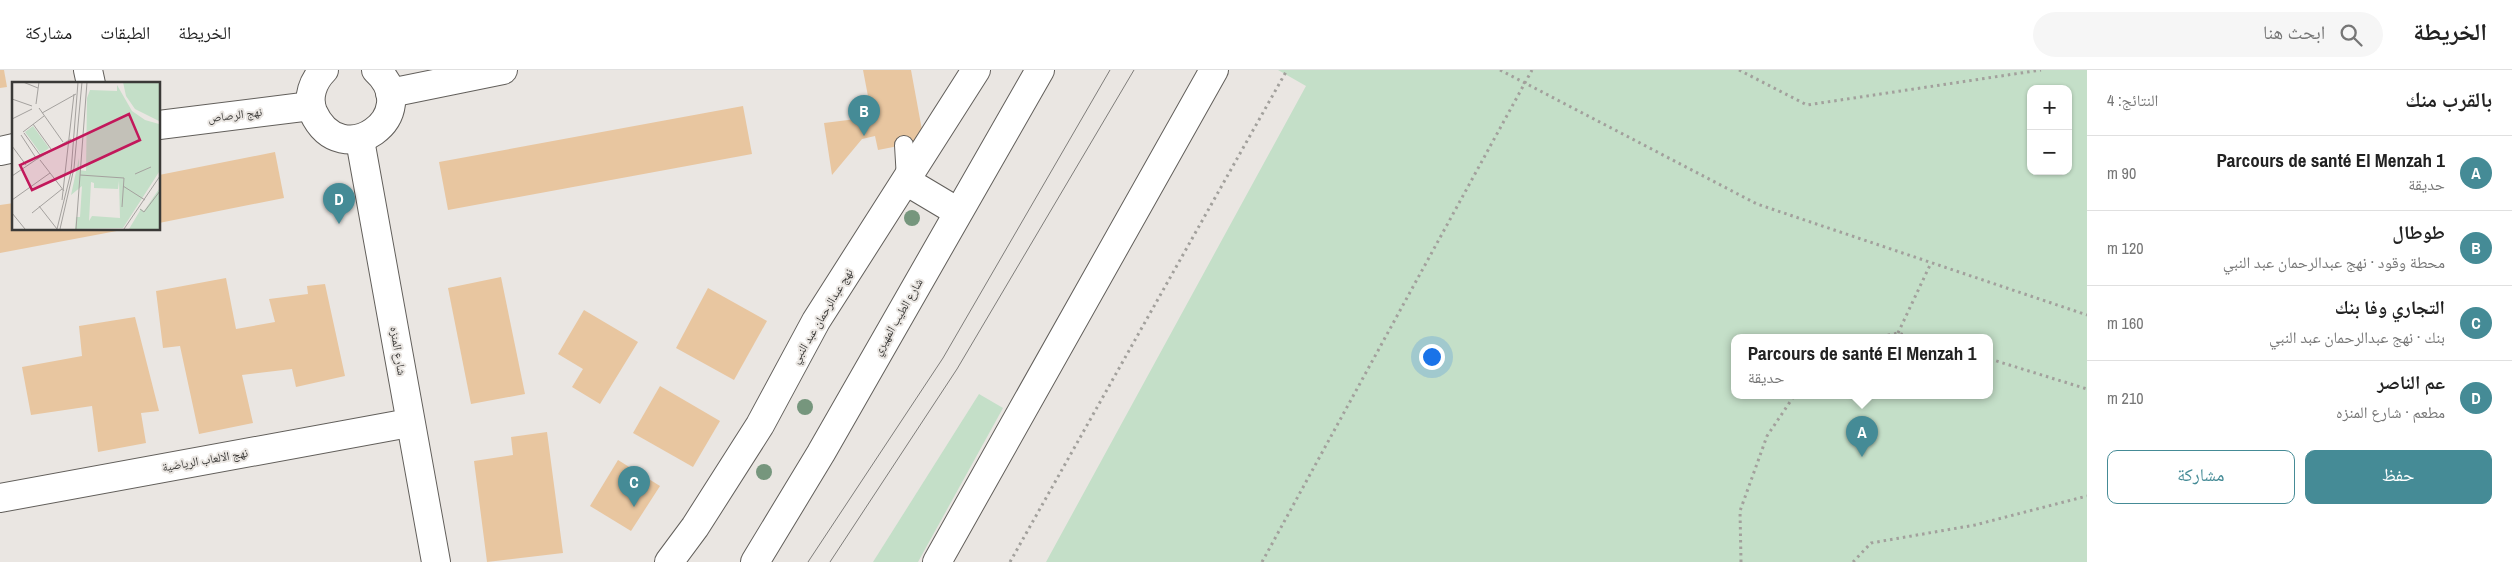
<!DOCTYPE html>
<html lang="ar">
<head>
<meta charset="utf-8">
<style>
  body { margin:0; font-family:"Archivo Narrow","Noto Naskh Arabic",sans-serif; background:#f6f6f6; color:#222; direction:rtl }
  .controls { position:absolute; right:15px; top:15px; display:grid; overflow:hidden; border-radius:10px; box-shadow:0 1px 4px #0004 }
  .controls button { width:45px; height:45px; display:grid; place-items:center; padding:0; border:0; border-bottom:1px solid #e0e0e0; background:#fff; color:#222; font:25px sans-serif }
  .you { position:absolute; left:1431px; top:286px; width:18px; height:18px; margin:-12px; border:4px solid #fff; border-radius:50%; background:#1a73e8; box-shadow:0 0 0 8px #1a73e833 }
  .badge { display:grid; place-items:center; width:32px; height:32px; border-radius:50%; background:#458b96; color:#fff; font-size:16px; font-weight:700 }
  .pin { position:absolute; translate:-50% -41px; filter:drop-shadow(0 1px 2px #0008) }
  .pin::after { content:''; position:absolute; top:26px; width:18px; height:15px; background:inherit; clip-path:polygon(0 0,100% 0,50% 100%) }
  .popup { position:absolute; left:1731px; top:264px; width:262px; height:65px; box-sizing:border-box; display:grid; place-content:center; border-radius:10px; background:#fff; filter:drop-shadow(0 1px 4px #0005); font-size:16px; white-space:nowrap; color:#767676 }
  .popup b { font-size:19px; color:#222 }
  .popup::after { content:''; position:absolute; left:50%; top:100%; margin-left:-10px; border:10px solid transparent; border-top-color:#fff }
  .list { margin:0; padding:0; list-style:none }
  h2 { display:flex; justify-content:space-between; align-items:center; height:65px; margin:0; padding:0 20px; font-size:21px }
  h2 small { font-size:16px; font-weight:400; color:#767676 }
  .list li { display:grid; grid-template-columns:32px 1fr auto; gap:15px; align-items:center; box-sizing:border-box; height:75px; padding:0 20px; border-top:1px solid #e0e0e0 }
  .list b { display:block; font-size:19px; white-space:nowrap }
  .list p { margin:0; font-size:16px; white-space:nowrap; color:#767676 }
  .list em { font-size:16px; font-style:normal; color:#767676 }
  .actions { display:flex; gap:10px; padding:15px 20px }
  .actions a { flex:1; padding:11px 0; border:1px solid #458b96; border-radius:10px; text-align:center; font-size:18px; color:#458b96 }
  .actions .main { background:#458b96; color:#fff }
  .icon { flex:none; width:28px; height:28px; fill:none; stroke:currentColor; stroke-width:2; stroke-linecap:round; stroke-linejoin:round }
  .map { position:relative; flex:none; width:2087px; height:492px; overflow:hidden; direction:ltr }
  header { display:flex; align-items:center; gap:30px; box-sizing:border-box; height:70px; padding:0 25px; background:#fff; border-bottom:1px solid #e0e0e0 }
  header strong { font-size:24px }
  nav { display:flex; gap:28px; margin-inline-start:auto; font-size:18px }
  .search { width:350px; height:45px; background:#f6f6f6; display:flex; align-items:center; gap:12px; box-sizing:border-box; padding:0 18px; border-radius:28px; color:#767676; font-size:19px }
  main { display:flex }
  aside { flex:1; background:#fff }
  .map>svg:first-child { display:block }
  .green { fill:#c4dfc8; fill-rule:evenodd }
  .building { fill:#e8c6a0 }
  .lines { fill:none; stroke-linecap:round; stroke-linejoin:round }
  .service-casing { stroke:#625f5b; stroke-width:20 }
  .minor-casing { stroke:#625f5b; stroke-width:30 }
  .tertiary-casing { stroke:#625f5b; stroke-width:30 }
  .primary-casing { stroke:#625f5b; stroke-width:30 }
  .path { stroke:#a2a09c; stroke-width:3; stroke-dasharray:2.5 4; stroke-linecap:butt }
  .service { stroke:#fff; stroke-width:18 }
  .minor { stroke:#fff; stroke-width:28 }
  .tertiary { stroke:#fff; stroke-width:28 }
  .primary { stroke:#fff; stroke-width:28 }
  .tram { stroke:#7f7d7a; stroke-width:1 }
  .tree { fill:#76967d }
  .labels { text-anchor:middle; stroke-width:4; stroke-linejoin:round; paint-order:stroke }
  .street-label { font-size:12px; fill:#3a3937; stroke:#eae6e2 }
  .inset-road { fill:none; stroke:#a4a19e; stroke-width:1 }
  .view { fill:#c2185b; fill-opacity:0.15; stroke:#c2185b; stroke-width:2.5 }
  .inset-edge { fill:none; stroke:#3a3937; stroke-width:2.5 }
</style>
</head>
<body>
<header>
<strong>الخريطة</strong>
<div class="search"><svg class="icon" aria-label="search" viewBox="0 0 24 24"><circle cx="10" cy="10" r="6"/><path d="M15 15l6 6"/></svg>ابحث هنا</div>
<nav><a>الخريطة</a><a>الطبقات</a><a>مشاركة</a></nav>
</header>
<main>
<aside>
<h2>بالقرب منك<small>النتائج: 4</small></h2>
<ul class="list">
<li><span class="badge">A</span><div><b>Parcours de santé El Menzah 1</b><p>حديقة</p></div><em>90 m</em></li>
<li><span class="badge">B</span><div><b>طوطال</b><p>محطة وقود · نهج عبدالرحمان عبد النبي</p></div><em>120 m</em></li>
<li><span class="badge">C</span><div><b>التجاري وفا بنك</b><p>بنك · نهج عبدالرحمان عبد النبي</p></div><em>160 m</em></li>
<li><span class="badge">D</span><div><b>عم الناصر</b><p>مطعم · شارع المنزه</p></div><em>210 m</em></li>
</ul>
<div class="actions"><a class="main">حفظ</a><a>مشاركة</a></div>
</aside>
<div class="map">
<svg width="2087" height="492" viewBox="0 0 2087 492">
  <rect width="100%" height="100%" fill="#eae6e2"/>
  <g class="green">
    <path d="M1278,0H2087V492H1046L1306,16ZM2031,19H2068V101H2031ZM1990,268V326H1734V268Z"/>
    <polygon points="979,324 1003,338 918,492 873,492"/>
  </g>
  <g class="building">
    <polygon points="0,0 4,0 7,17 0,18"/>
    <polygon points="863,0 911,0 924,71 878,80 875,66 862,69 832,105 824,53 872,47"/>
    <polygon points="743,36 752,84 448,140 439,92"/>
    <polygon points="275,82 284,128 159,153 159,105"/>
    <polygon points="14,133 14,159 122,160 0,183 0,135"/>
    <polygon points="501,207 525,324 471,334 448,218"/>
    <polygon points="226,208 236,259 275,252 269,229 308,224 307,216 325,214 345,306 296,317 292,299 242,305 253,353 199,364 180,276 163,278 156,221"/>
    <polygon points="708,218 767,251 734,310 676,278"/>
    <polygon points="584,240 638,272 600,334 572,317 583,299 558,284"/>
    <polygon points="135,247 159,341 141,343 146,373 98,382 92,336 31,345 22,297 82,286 79,256"/>
    <polygon points="660,316 720,351 693,397 633,363"/>
    <polygon points="547,362 563,483 487,492 474,391 513,385 511,367"/>
    <polygon points="618,390 660,416 631,461 590,436"/>
  </g>
  <g class="lines">
    <g class="service-casing">
      <polyline id="service" points="904,75 906,109"/>
    </g>
    <g class="minor-casing">
      <g id="minor">
        <polyline points="88,0 91,14"/>
        <polyline points="360,70 436,492"/>
        <polyline points="0,428 409,353"/>
        <polyline points="669,492 695,457 760,355 816,251 976,0"/>
        <polyline points="937,492 1214,0"/>
      </g>
    </g>
    <g class="tertiary-casing">
      <g id="tertiary">
        <path d="M324,0C313,11 307,27 313,42C342,106 425,44 376,0"/>
        <polyline points="390,23 503,0"/>
        <polyline points="159,55 311,36"/>
        <polyline points="0,81 14,78"/>
      </g>
    </g>
    <g class="primary-casing">
      <g id="primary">
        <polyline points="906,111 958,142"/>
        <polyline points="755,492 821,383 1040,0"/>
      </g>
    </g>
    <g class="path">
      <polyline points="1500,0 1757,134 2087,245"/>
      <polyline points="1739,0 1807,35 2041,0"/>
      <polyline points="1898,263 1931,193"/>
      <polyline points="1875,268 1898,263 1916,268"/>
      <polyline points="1990,289 2087,319"/>
      <polyline points="1010,492 1287,0"/>
      <polyline points="1262,492 1532,0"/>
      <polyline points="1741,492 1740,441 1767,366 1794,326"/>
      <polyline points="1853,492 1871,473 1975,455 2087,426"/>
    </g>
    <use href="#service" class="service"/>
    <use href="#minor" class="minor"/>
    <use href="#tertiary" class="tertiary"/>
    <use href="#primary" class="primary"/>
    <g class="tram">
      <polyline points="808,492 943,288 1110,0"/>
      <polyline points="830,492 957,299 1134,0"/>
    </g>
  </g>
  <g class="tree">
    <circle cx="912" cy="148" r="8"/>
    <circle cx="805" cy="337" r="8"/>
    <circle cx="764" cy="402" r="8"/>
  </g>
  <g class="labels">
    <g class="street-label">
      <text transform="translate(235 45) rotate(-7)" y="4">نهج الرصاص</text>
      <text transform="translate(822 246) rotate(-59)" y="4">نهج عبدالرحمان عبد النبي</text>
      <text transform="translate(898 247) rotate(-60)" y="4">شارع الطيب المهيري</text>
      <text transform="translate(398 281) rotate(81)" y="4">شارع المنزه</text>
      <text transform="translate(205 390) rotate(-10)" y="4">نهج الالعاب الرياضية</text>
    </g>
  </g>
  <g transform="translate(12 12)">
    <rect width="148" height="148" fill="#eae6e2"/>
    <path d="M111,0H147V39L123,27L114,14ZM105,3L120,29L133,38L147,42V90L111,146L63,147L64,135H68L70,104L59,113L67,76V88L74,89L75,16L78,8L105,9ZM107,99L108,136L80,134L77,139L79,100L82,101V106L106,107ZM21,44L37,66L29,72L13,50ZM147,107V147H117L129,127L132,129Z" fill="#c4dfc8" fill-rule="evenodd"/>
    <path class="inset-road" d="M11,0L26,6M0,17L20,24M24,22L27,0M27,26L51,60M30,31L64,12M0,37L20,27M21,42L39,67M11,50L32,34M12,51L28,73M9,53L24,76M0,64L14,83M29,74L25,77L59,57M28,78L52,109M123,92L139,85M68,93L112,96L110,125M0,94L25,77M111,104L133,118M0,118L38,91M50,118L62,12M27,124L45,147M128,127L132,130L148,109M0,131L13,147M20,131L50,107M45,147L59,90L66,0M48,147L62,86L70,0M64,147L75,0M112,147L148,94"/>
    <path class="view" d="M117,32L128,58L20,108L8,83Z"/>
    <rect width="148" height="148" class="inset-edge"/>
  </g>
</svg>
<div class="controls">
<button>+</button>
<button>−</button>
</div>
<div class="you"></div>
<div class="pin badge" style="left:1862px;top:387px">A</div>
<div class="popup"><b>Parcours de santé El Menzah 1</b>حديقة</div>
<div class="pin badge" style="left:864px;top:66px">B</div>
<div class="pin badge" style="left:634px;top:437px">C</div>
<div class="pin badge" style="left:339px;top:154px">D</div>
</div>
</main>
</body>
</html>
